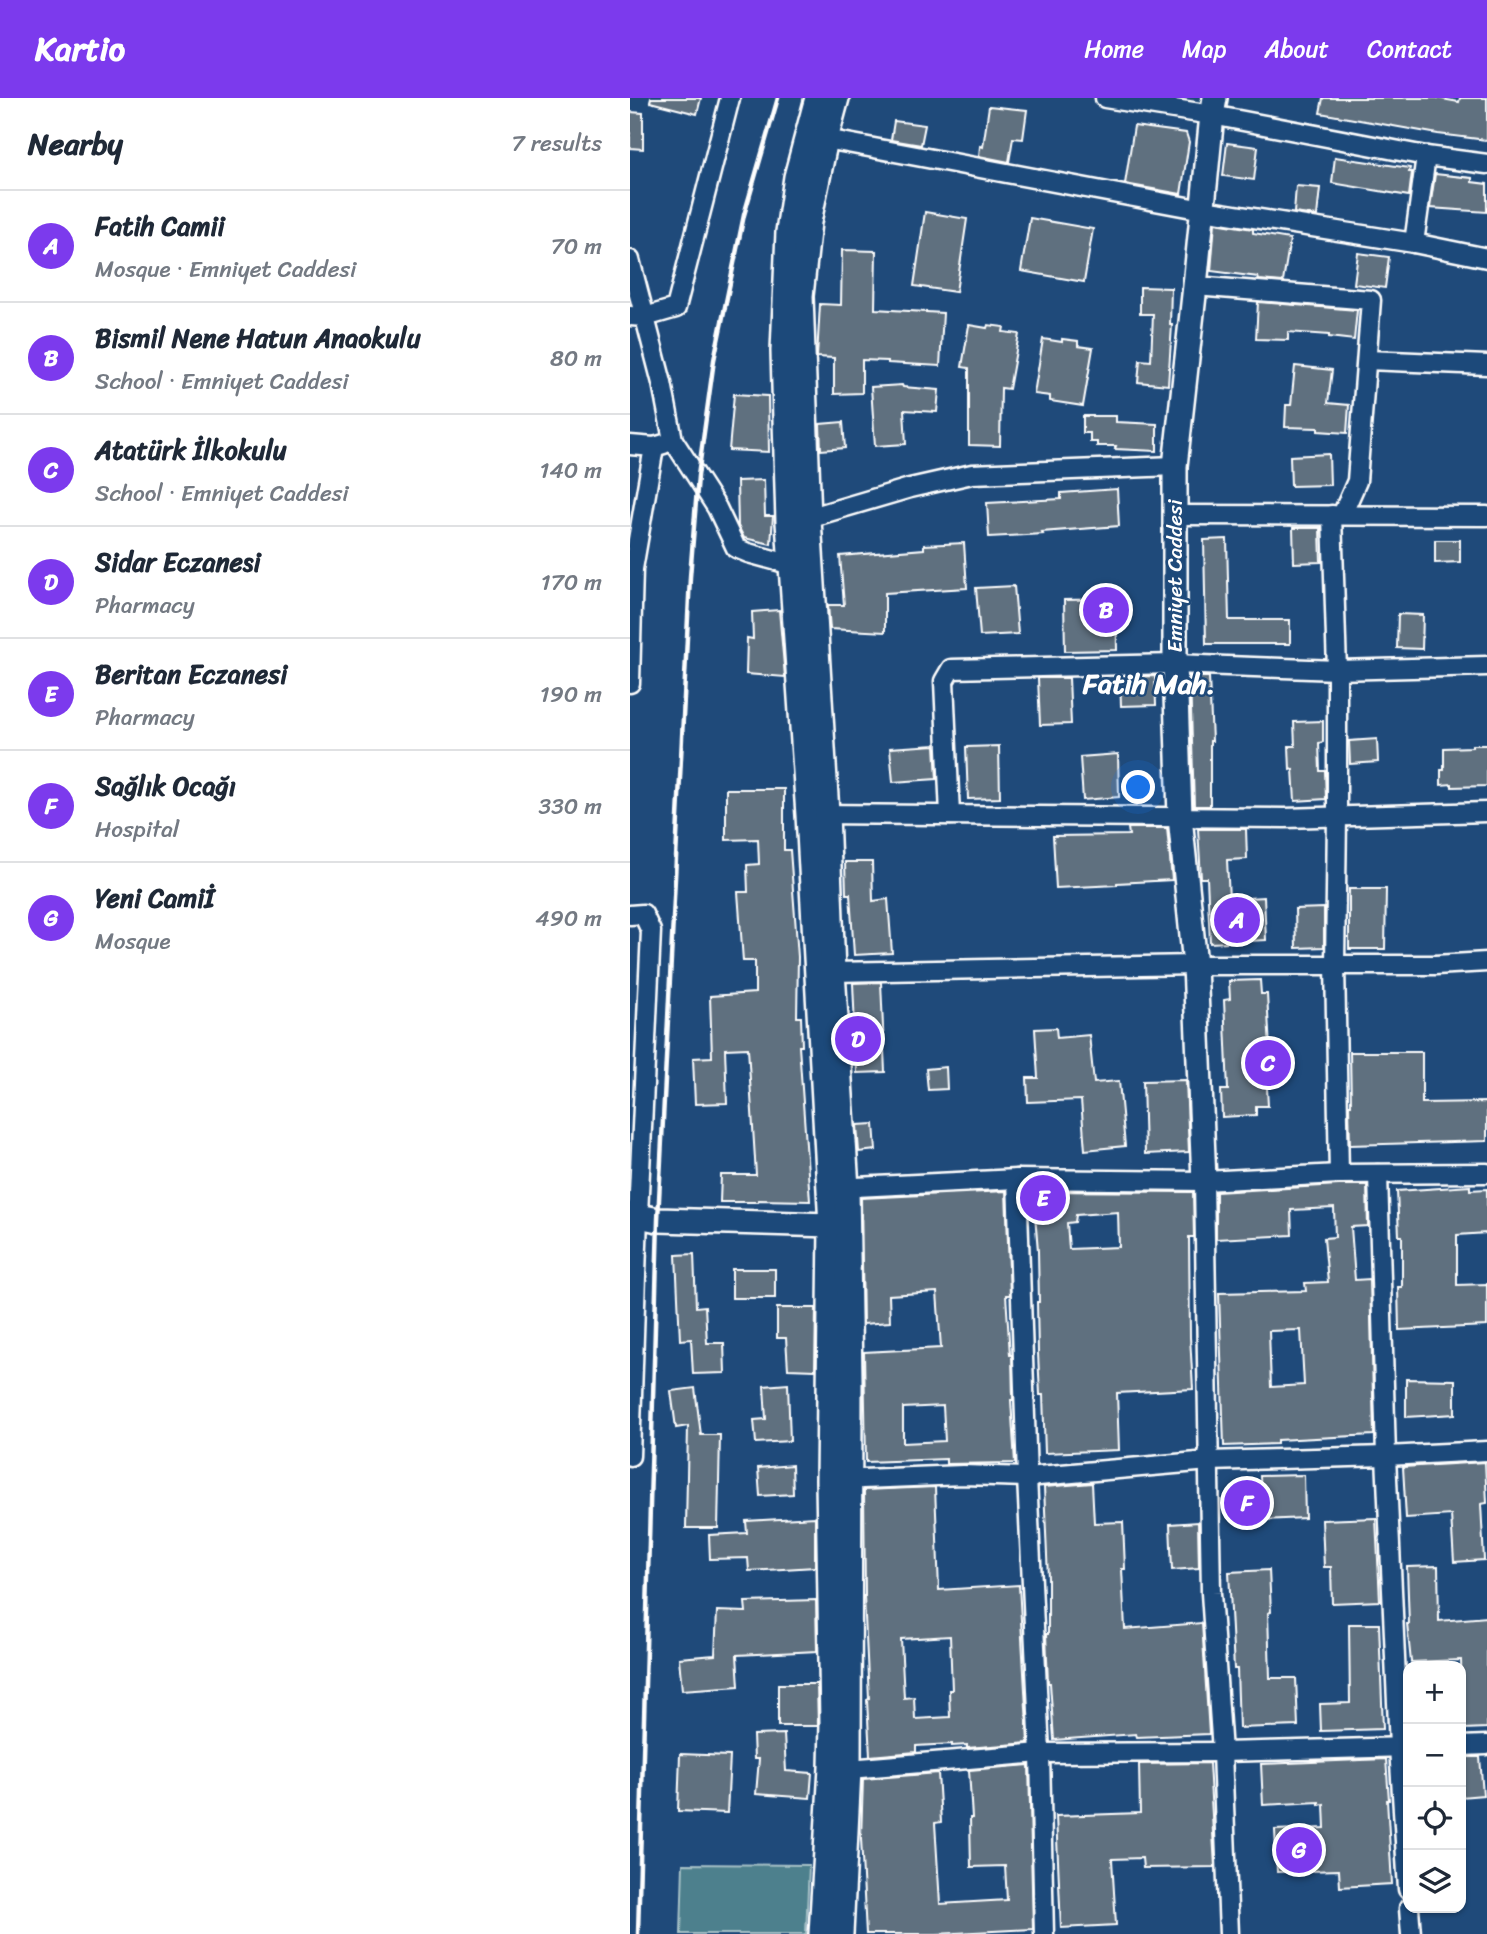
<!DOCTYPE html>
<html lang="en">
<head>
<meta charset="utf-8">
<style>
  body { margin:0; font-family:Sriracha,sans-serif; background:#f6f6f7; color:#1f2937 }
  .controls { position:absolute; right:21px; bottom:21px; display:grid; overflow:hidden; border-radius:14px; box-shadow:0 2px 5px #0004 }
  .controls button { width:63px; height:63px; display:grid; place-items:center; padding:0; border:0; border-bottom:2px solid #e0e1e3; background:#fff; color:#1f2937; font:35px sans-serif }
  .you { position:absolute; left:509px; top:690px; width:24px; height:24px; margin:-18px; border:5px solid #fff; border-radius:50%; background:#1a73e8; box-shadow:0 0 0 10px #1a73e833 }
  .badge { display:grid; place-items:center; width:46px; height:46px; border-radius:50%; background:#7c3aed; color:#fff; font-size:23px; font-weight:700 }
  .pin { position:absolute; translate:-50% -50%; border:4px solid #fff; box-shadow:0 2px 7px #0006 }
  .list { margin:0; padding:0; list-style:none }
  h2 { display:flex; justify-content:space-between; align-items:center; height:91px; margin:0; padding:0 28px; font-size:30px }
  h2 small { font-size:23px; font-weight:400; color:#747a83 }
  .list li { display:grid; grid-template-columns:46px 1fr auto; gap:21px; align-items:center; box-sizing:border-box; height:112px; padding:0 28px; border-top:2px solid #e0e1e3 }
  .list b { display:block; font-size:26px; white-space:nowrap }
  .list p { margin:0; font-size:23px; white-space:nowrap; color:#747a83 }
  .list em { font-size:23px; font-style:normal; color:#747a83 }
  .icon { flex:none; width:38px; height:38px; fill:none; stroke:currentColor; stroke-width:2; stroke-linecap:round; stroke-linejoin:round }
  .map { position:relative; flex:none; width:857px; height:1836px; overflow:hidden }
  header { display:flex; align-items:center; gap:42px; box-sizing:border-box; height:98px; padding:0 35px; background:#7c3aed; color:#fff }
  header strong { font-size:33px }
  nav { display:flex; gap:38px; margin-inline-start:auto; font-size:24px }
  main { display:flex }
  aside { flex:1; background:#fff }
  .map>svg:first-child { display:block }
  .green { fill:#4d808d; stroke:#a6c0c6; stroke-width:2 }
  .building { fill:#5e707f; stroke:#fff; stroke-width:2; fill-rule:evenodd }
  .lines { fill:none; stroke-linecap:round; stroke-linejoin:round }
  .minor-casing { stroke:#fff; stroke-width:23 }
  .tertiary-casing { stroke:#fff; stroke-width:28 }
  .minor { stroke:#1f4a7a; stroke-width:18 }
  .tertiary { stroke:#1f4a7a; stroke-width:23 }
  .rail { stroke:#fff; stroke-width:4.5 }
  .labels { text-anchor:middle; stroke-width:5; stroke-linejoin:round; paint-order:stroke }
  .street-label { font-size:21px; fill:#fff; stroke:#1f4a7a }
  .district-label { font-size:28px; font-weight:bold; fill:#fff; stroke:#1f4a7a }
</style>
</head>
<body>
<header>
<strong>Kartio</strong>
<nav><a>Home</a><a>Map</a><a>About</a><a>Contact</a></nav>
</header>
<main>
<aside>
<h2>Nearby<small>7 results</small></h2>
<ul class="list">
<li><span class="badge">A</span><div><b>Fatih Camii</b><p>Mosque · Emniyet Caddesi</p></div><em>70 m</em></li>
<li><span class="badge">B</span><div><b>Bismil Nene Hatun Anaokulu</b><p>School · Emniyet Caddesi</p></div><em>80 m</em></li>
<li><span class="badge">C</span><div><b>Atatürk İlkokulu</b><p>School · Emniyet Caddesi</p></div><em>140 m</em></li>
<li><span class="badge">D</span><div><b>Sidar Eczanesi</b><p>Pharmacy</p></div><em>170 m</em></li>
<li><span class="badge">E</span><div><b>Beritan Eczanesi</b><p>Pharmacy</p></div><em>190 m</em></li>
<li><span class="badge">F</span><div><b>Sağlık Ocağı</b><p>Hospital</p></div><em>330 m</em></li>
<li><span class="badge">G</span><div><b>Yeni Camiİ</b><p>Mosque</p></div><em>490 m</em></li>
</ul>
</aside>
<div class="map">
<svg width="857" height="1836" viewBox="0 0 857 1836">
  <rect width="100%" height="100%" fill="#1f4a7a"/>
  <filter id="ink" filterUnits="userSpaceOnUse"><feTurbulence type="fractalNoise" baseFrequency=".0143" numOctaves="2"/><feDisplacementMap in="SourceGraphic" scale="14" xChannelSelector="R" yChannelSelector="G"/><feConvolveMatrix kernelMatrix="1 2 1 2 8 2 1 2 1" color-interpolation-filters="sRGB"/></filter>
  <g filter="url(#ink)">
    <polygon class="green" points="53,1766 179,1767 176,1836 51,1836"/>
    <g class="building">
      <polygon points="21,0 71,0 67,16 20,4"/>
      <polygon points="693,0 807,0 829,4 830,0 857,0 857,42 808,36 690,15"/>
      <polygon points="359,8 397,12 393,41 383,40 379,64 349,58 350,48 353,49"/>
      <polygon points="0,14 13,15 13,51 0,50"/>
      <polygon points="264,23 295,27 291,47 261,42"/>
      <polygon points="504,28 556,35 559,44 551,96 495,86"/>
      <polygon points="597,45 628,49 624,82 593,78"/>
      <polygon points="705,59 780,70 779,74 782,74 779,98 702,85"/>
      <polygon points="805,76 842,80 842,84 857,86 857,114 800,110"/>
      <polygon points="666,88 690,90 687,118 664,115"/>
      <polygon points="295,114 337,121 326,194 284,188"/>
      <polygon points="400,120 463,131 454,184 391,173"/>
      <polygon points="585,125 623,131 623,135 660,141 653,184 629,182 628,179 581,173"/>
      <polygon points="212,152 246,153 245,211 313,215 310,268 258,265 258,263 232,262 232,295 204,296 204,260 187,259 190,206 211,207"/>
      <polygon points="728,155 759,159 755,190 724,186"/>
      <polygon points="510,189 541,190 540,227 542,227 538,287 508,284 510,262 521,263 523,216 510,216"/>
      <polygon points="628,204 727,212 724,242 699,239 699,237 658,234 658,242 626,241"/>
      <polygon points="339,227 357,230 358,227 374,229 373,234 389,236 379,291 371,290 370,348 339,347 339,270 332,269"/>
      <polygon points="413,241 432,244 432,241 448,243 448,248 463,250 453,308 420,303 420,298 404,296"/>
      <polygon points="665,268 702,272 698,305 719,307 717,335 688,333 688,330 655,329 656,307 661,307"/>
      <polygon points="272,287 273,289 309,292 307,314 274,312 276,346 245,348 241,289"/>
      <polygon points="104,296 138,298 139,354 99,352"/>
      <polygon points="453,318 486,318 486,324 527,326 527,353 485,351 486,348 467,348 467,344 460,344 460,335 453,335"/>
      <polygon points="213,324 215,350 191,352 190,326"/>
      <polygon points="699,356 700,387 661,388 660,358"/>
      <polygon points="134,382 135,418 143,418 141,446 114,440 108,428 107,383"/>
      <polygon points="487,391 489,428 412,434 413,436 359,439 357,405 431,401 431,395"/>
      <polygon points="663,430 690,430 691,464 664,465"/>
      <polygon points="597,441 599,522 660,522 660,546 576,546 574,442"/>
      <polygon points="805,442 830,442 830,464 805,465"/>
      <polygon points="334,445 337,490 255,495 255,534 200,531 198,507 214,507 210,458 294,451 294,447"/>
      <polygon points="384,488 388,536 350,538 346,490"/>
      <polygon points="486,501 487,552 435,553 434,502"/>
      <polygon points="149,512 155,579 116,576 117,540 123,541 122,514"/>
      <polygon points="768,516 793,517 792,551 767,550"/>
      <polygon points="525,578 526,607 491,608 490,579"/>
      <polygon points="560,579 579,579 582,643 580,643 580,708 564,708"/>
      <polygon points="408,580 439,580 441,626 410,627"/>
      <polygon points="693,623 693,644 689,645 690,673 695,673 696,701 665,703 663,671 660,672 659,648 665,648 664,624"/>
      <polygon points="747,641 748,664 720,666 719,643"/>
      <polygon points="305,647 307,681 263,684 260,650"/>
      <polygon points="842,647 857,647 857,688 822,689 822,686 811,687 811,672 814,672 814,650 842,649"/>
      <polygon points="369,648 370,700 338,701 336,649"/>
      <polygon points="488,656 489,699 453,702 450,659"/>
      <polygon points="96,691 154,691 154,752 160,752 168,859 167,919 171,919 172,948 169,948 180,1103 128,1102 128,1104 90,1104 91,1077 126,1077 118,950 95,951 97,1005 65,1006 63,960 82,959 80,898 125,895 125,863 113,863 108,794 118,794 117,767 129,766 128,741 96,742"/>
      <polygon points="498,730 537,730 542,782 487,785 487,787 426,790 423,738 499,737"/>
      <polygon points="568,731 616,731 617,761 597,762 599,801 634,799 636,842 580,845 577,780 571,780"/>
      <polygon points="215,764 242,764 243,803 258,801 262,855 224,857 220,796 216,796"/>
      <polygon points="719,791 756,791 755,851 719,851"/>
      <polygon points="694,810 694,849 666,850 665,811"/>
      <polygon points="630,882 631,896 637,896 641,971 636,972 638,1008 626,1008 626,1017 592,1019 591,992 598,992 594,902 600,901 599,883"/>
      <polygon points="251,884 255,974 227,975 223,885"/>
      <polygon points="426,930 427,940 459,937 464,985 489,983 495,1048 455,1052 451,1002 398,1004 397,980 408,980 405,931"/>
      <polygon points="720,954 792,954 792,1005 857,1004 857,1043 720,1047 719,1007 721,1007"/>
      <polygon points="316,969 317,991 298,992 296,971"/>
      <polygon points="556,982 559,1054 515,1056 513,983"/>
      <polygon points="244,1026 246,1052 229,1054 227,1027"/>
      <path d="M709,1087H737L738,1128L721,1129L725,1182L740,1181L744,1337L647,1342V1346L594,1348L589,1195L676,1193L675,1185L698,1184L694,1140L705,1139L704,1110L661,1112L662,1137L586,1141V1094ZM671,1232L674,1287L641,1289L639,1233Z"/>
      <polygon points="840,1088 840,1092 857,1091 857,1135 827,1137 827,1187 857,1186 857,1228 769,1232 768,1189 772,1189 772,1138 769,1138 767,1093"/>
      <path d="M376,1093L380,1197H376L380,1257H382L383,1302H381L385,1365L316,1366V1361L236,1364L234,1254L311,1250L307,1194L259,1197L260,1224L233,1226L231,1100ZM313,1308L315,1343L273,1345V1310Z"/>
      <path d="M403,1093L563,1094L564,1139H559L560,1239L563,1291L487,1295L489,1352L415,1355L413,1297H410L408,1255L407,1204H409L408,1153ZM488,1114L489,1149L439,1151L437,1125L445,1124L446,1117Z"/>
      <polygon points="64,1156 66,1209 75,1208 77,1245 94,1245 95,1275 63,1276 61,1241 50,1242 46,1157"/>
      <rect x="102" y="1171" width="43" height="29"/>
      <polygon points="147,1210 186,1210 185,1272 158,1271 156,1240 147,1240"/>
      <polygon points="776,1281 825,1282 825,1316 776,1319"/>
      <polygon points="158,1286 160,1343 126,1345 124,1322 136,1321 134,1288"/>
      <polygon points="65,1290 71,1337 90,1337 88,1430 56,1430 58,1328 46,1330 41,1293"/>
      <polygon points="855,1364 857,1405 851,1406 854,1462 824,1464 821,1417 776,1420 773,1369"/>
      <polygon points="162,1367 163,1396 130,1398 128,1370"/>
      <polygon points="674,1377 675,1420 632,1422 630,1378"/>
      <polygon points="462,1385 464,1425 493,1424 495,1471 492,1471 495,1531 572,1525 579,1636 507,1639 506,1636 424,1642 420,1585 418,1585 416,1536 418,1536 418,1480 414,1389"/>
      <path d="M305,1389L309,1492L389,1487L398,1645L337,1650V1647L322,1648V1646L286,1648V1654L240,1658L237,1602L239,1601L234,1498H235L234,1392ZM320,1538L322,1592H319L320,1619L285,1621L284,1599L274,1600L271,1541Z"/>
      <polygon points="185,1419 185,1469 119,1473 118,1460 80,1461 79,1437 117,1435 116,1423"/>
      <polygon points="746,1420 750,1503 702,1505 701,1469 694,1469 692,1422"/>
      <polygon points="568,1424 569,1470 542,1472 540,1426"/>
      <polygon points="808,1468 809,1523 857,1519 857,1630 833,1631 831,1562 781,1564 777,1526 779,1526 777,1469"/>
      <polygon points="639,1472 641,1514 638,1515 640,1580 666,1580 668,1628 609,1630 607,1571 604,1571 599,1474"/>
      <polygon points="186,1502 187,1553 107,1557 109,1588 52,1592 49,1560 85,1557 87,1513 116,1514 115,1504"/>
      <polygon points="719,1526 749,1526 753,1631 691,1633 690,1606 720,1605"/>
      <polygon points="148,1586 187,1586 188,1628 148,1628"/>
      <polygon points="154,1636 156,1673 182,1675 180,1700 126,1696 129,1661 124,1661 123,1637"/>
      <polygon points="50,1656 100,1658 97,1715 48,1713"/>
      <polygon points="831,1659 850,1659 853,1697 831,1699"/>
      <polygon points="756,1661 759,1702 757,1702 762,1786 710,1789 709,1772 647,1774 645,1732 695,1730 694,1706 689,1707 689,1704 633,1707 631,1666"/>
      <polygon points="579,1665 585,1769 513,1770 512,1760 482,1761 486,1827 431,1830 426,1718 510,1715 509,1666"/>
      <polygon points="399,1667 403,1831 306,1836 236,1836 231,1740 233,1681 308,1675 311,1724 305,1725 310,1806 377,1802 375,1768 341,1769 340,1720 342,1720 339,1672"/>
    </g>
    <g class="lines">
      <g class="minor-casing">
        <g id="minor">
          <polyline points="475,0 582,17 796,58 857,66"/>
          <polyline points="196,41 573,112 784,145 857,160"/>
          <polyline points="784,145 796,58"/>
          <polyline points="0,162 32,285 43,342 87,410 106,450 118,455 162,467"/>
          <polyline points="565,188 741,202 727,383 712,417"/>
          <polyline points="0,218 15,219 46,210 100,0"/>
          <polyline points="737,262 857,267"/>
          <polyline points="0,347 24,349 34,346"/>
          <polyline points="545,417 857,418"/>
          <polyline points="702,417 707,572 707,718 705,866 709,1076"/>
          <polyline points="168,423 280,390 342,376 545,368"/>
          <polyline points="0,585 3,471 24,349"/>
          <polyline points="185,716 655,720 857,714"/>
          <polyline points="320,717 314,583 321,571 545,566 707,572 857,568"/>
          <polyline points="0,817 13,816 21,833 8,1117 0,1358"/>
          <polyline points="203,874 565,867 805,867 857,864"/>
          <polyline points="748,1076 756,1358 769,1649 778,1791"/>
          <polyline points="387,1081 397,1379 410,1655 414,1836"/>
          <polyline points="574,1083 581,1495 592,1654 599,1836"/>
          <polyline points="206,1090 387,1081 574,1083 709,1076 857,1075"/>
          <polyline points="207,1382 333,1377 397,1379 579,1363 756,1358 857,1353"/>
          <polyline points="831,1648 857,1647"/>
          <polyline points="209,1670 219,1671 410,1655 592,1654 778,1649"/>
          <polyline points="779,1810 781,1836"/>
        </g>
      </g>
      <g class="tertiary-casing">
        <g id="tertiary">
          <polyline points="187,0 166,79 158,134 153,253 158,424 178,717 201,1127 198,1382 202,1624 201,1670 191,1836"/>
          <polyline points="207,0 196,41 179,124 171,198 179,421 197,715 203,874 217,1090 220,1283 219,1671 211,1836"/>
          <polyline points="574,1083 565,867 550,719 545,566 545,368 565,188 582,17 585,0"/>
          <polyline points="0,1116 28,1122 201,1127"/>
        </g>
      </g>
      <use href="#minor" class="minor"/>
      <use href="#tertiary" class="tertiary"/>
      <polyline class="rail" points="8,1836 28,1122 60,479 68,378 84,262 114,117 148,0"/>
    </g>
  </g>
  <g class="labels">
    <g class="street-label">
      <text transform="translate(545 478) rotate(-90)" y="7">Emniyet Caddesi</text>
    </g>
    <g class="district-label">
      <text x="519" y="595">Fatih Mah.</text>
    </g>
  </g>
</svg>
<div class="controls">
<button>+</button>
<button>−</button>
<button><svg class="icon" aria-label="locate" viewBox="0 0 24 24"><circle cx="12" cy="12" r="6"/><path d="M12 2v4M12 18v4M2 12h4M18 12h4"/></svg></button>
<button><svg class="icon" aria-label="layers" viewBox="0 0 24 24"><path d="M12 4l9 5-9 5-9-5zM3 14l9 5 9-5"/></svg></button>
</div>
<div class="you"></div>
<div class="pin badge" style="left:607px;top:822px">A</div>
<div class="pin badge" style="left:476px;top:512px">B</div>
<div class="pin badge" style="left:638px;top:965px">C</div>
<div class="pin badge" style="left:228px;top:941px">D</div>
<div class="pin badge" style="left:413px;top:1100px">E</div>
<div class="pin badge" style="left:617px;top:1405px">F</div>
<div class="pin badge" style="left:669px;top:1752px">G</div>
</div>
</main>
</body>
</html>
